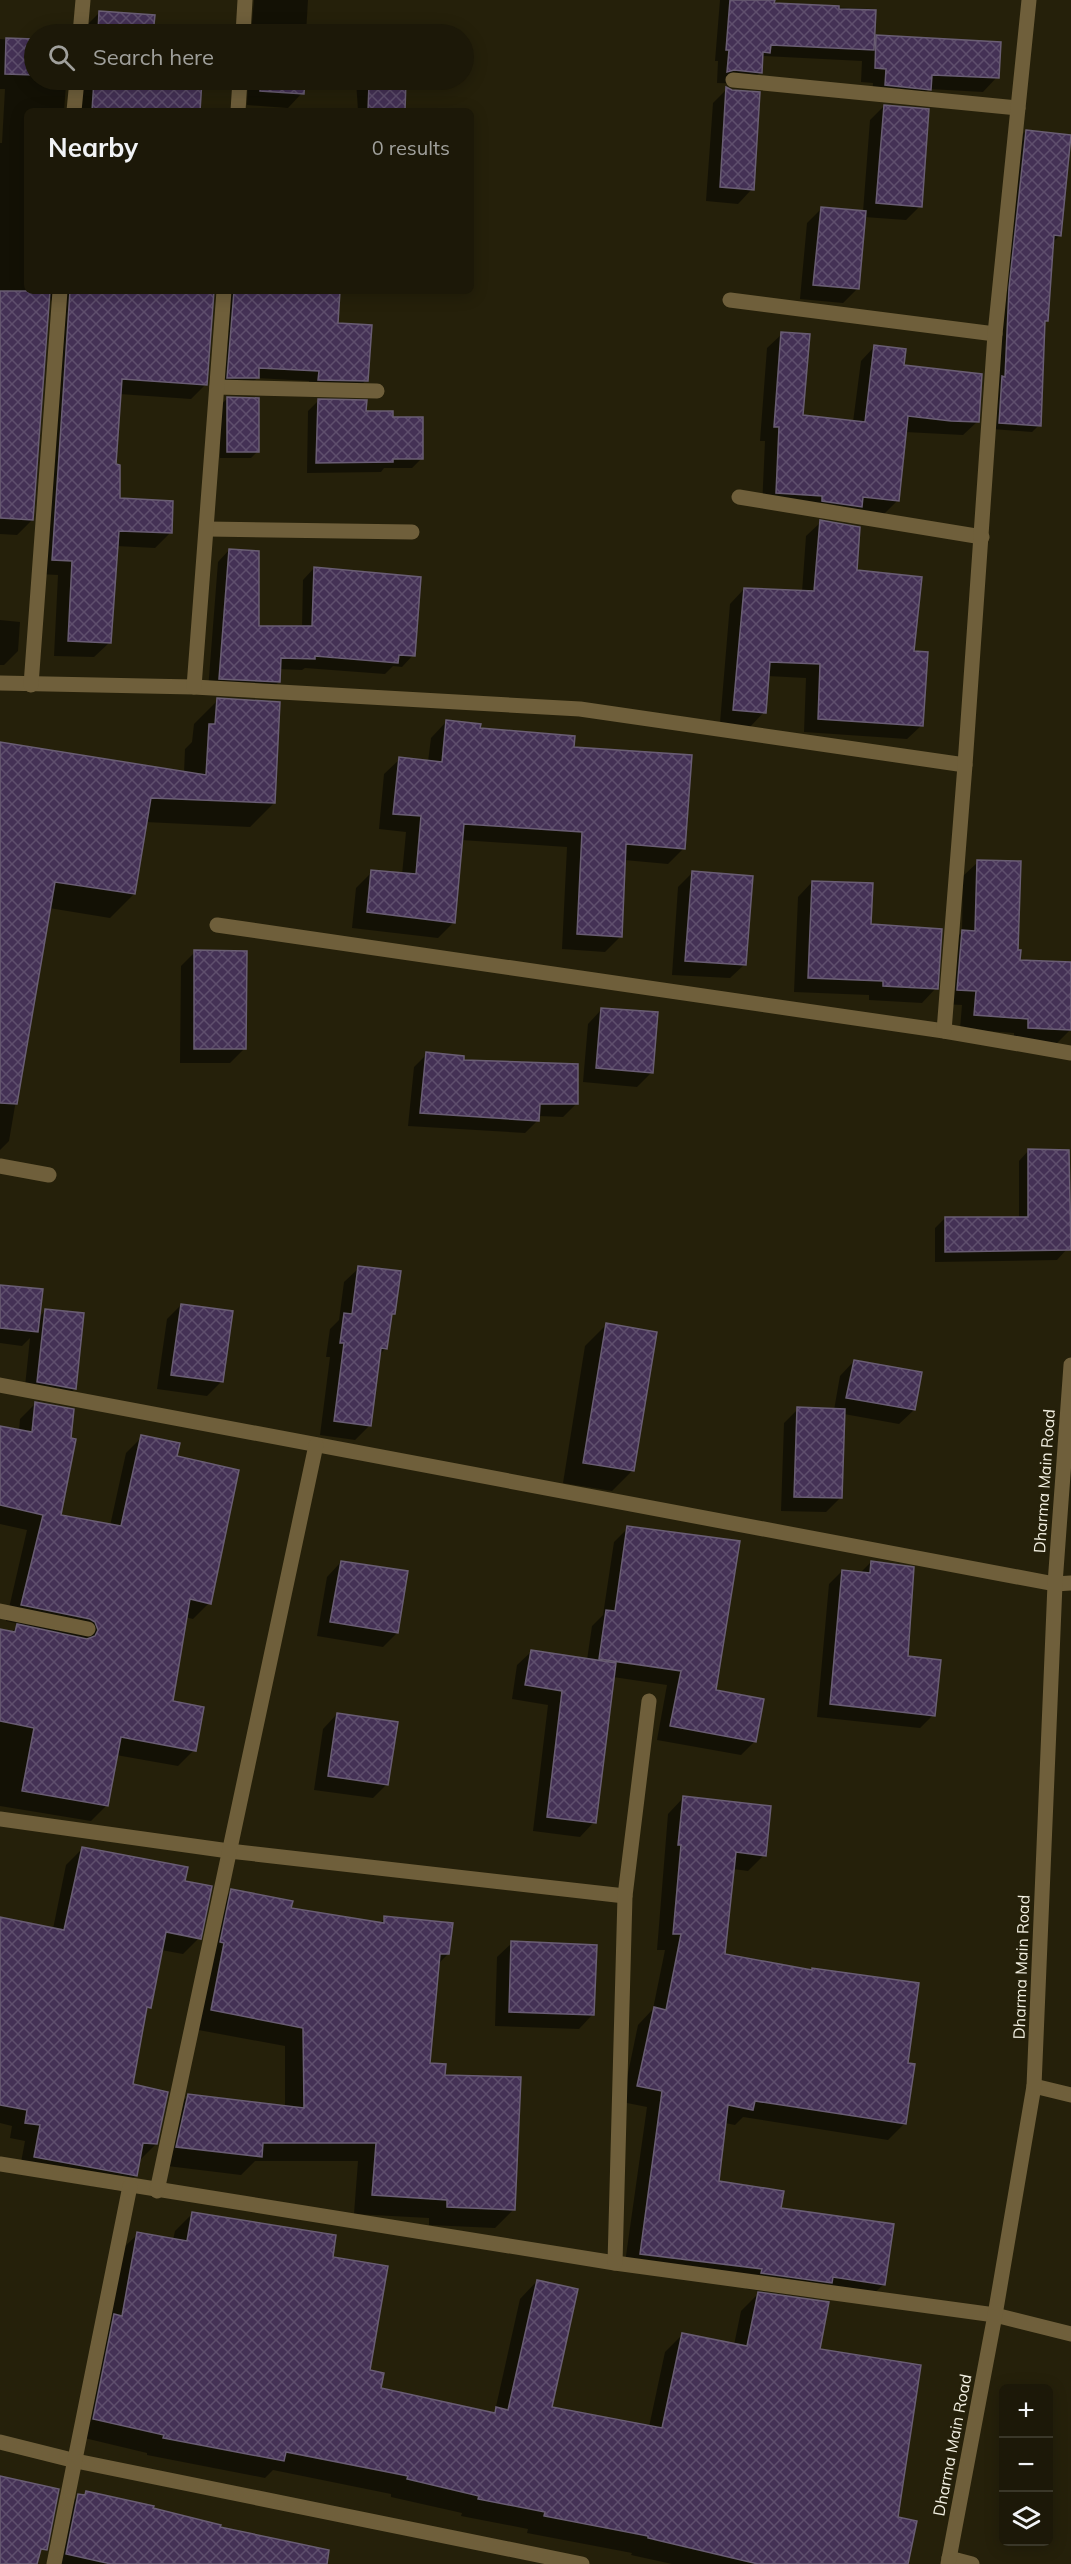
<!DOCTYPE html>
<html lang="en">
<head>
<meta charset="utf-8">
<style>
  body { margin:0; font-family:Mulish,sans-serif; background:#292516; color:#f1f3f6 }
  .controls { position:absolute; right:18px; bottom:18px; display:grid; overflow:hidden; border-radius:9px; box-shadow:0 3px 15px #0003 }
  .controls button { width:54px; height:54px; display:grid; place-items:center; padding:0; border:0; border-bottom:2px solid #3a3729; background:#1c1808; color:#f1f3f6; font:30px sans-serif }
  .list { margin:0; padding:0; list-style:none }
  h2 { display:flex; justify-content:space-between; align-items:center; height:78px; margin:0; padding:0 24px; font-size:26px }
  h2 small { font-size:20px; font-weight:400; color:#a0a09c }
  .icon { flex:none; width:33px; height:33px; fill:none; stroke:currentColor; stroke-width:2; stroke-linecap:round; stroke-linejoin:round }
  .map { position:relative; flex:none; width:1071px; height:2564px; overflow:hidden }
  .search { position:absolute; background:#1c1808; box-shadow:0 3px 15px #0003; left:24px; top:24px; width:450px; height:66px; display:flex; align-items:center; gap:15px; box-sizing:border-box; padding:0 21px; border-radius:33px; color:#a0a09c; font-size:22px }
  .panel { position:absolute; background:#1c1808; box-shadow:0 3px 15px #0003; left:24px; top:108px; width:450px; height:186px; border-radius:9px }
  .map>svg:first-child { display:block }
  .shadow { fill:#0007 }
  .building { fill:url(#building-cross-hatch); stroke:#695d73; stroke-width:1.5 }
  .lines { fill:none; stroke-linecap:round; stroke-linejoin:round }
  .minor { stroke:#6f5f3b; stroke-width:15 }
  .labels { text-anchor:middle; stroke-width:5; stroke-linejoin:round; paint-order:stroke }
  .street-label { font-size:16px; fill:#f3f0e2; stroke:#25200a }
</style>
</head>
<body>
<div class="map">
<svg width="1071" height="2564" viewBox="0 0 1071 2564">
  <defs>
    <pattern id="building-cross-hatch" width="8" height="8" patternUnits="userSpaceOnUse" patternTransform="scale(1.5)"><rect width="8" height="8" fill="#443155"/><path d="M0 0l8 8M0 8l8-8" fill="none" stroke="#5f4f6d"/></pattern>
  </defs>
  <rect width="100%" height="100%" fill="#25200a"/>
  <g class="shadow">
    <polygon points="254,0 308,0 306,34 251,34"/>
    <polygon points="720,0 773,0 773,5 874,9 873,40 877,36 997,77 983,92 929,89 915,103 872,99 873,83 861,82 862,61 764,56 761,59 760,72 749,84 717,83 718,61 715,61"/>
    <polygon points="100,12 153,16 152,34 84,34 85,27"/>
    <polygon points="0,39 34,41 34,80 201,80 198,111 71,111 72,97 66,85 64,111 27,111 27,291 213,291 206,384 191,399 119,394 115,466 118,499 170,533 155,548 116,546 110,642 94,657 54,656 58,575 38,574 55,307 48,294 32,520 17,535 0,534 0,143 2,143 5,89 0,89"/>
    <polygon points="248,80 303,80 302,93 288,108 247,105"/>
    <polygon points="356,80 405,80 403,111 358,111"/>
    <polygon points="727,89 752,189 738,204 706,201 713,103"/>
    <polygon points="884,106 920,206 906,220 864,217 857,289 843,303 800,299 807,223 822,208 863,212 870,120"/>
    <polygon points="1026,131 1060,235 1052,243 1047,321 1044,324 1039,425 1032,432 992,429 1019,138"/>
    <polygon points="224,291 338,291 336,324 366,380 356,391 309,389 309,381 257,378 247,388 218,387"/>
    <polygon points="782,334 802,417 853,422 861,361 875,346 978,421 963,435 905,432 897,501 883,515 762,507 765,441 760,441 767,348"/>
    <polygon points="227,399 258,451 251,458 220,458 220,405"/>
    <polygon points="318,401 392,418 422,458 412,468 384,468 381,472 307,473 308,411"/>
    <polygon points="821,522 912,653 922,725 907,739 804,732 806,678 767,676 764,712 750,727 720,723 730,604 744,589 802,592 806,536"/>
    <polygon points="229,550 258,627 302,628 303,580 314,568 413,655 402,667 393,666 385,674 305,668 302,670 279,669 279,682 267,693 208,690 218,562"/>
    <polygon points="0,620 20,622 18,651 4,665 0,665"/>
    <polygon points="218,700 274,803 250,827 145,822 134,894 110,918 49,908 9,1141 0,1150 0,743 184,773 185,749 192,742 194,724"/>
    <polygon points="446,722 573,748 684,848 668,864 624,860 621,936 605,952 562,949 567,847 461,840 454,922 438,938 352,928 356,888 372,872 402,875 406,832 379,829 384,774 400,759 428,762 431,738"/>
    <polygon points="978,862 1016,951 1018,961 1071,963 1070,1030 1056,1044 1014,1042 1014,1033 960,1029 962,1005 943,1004 948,946 962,932 963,876"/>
    <polygon points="692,873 745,964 730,978 672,975 678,887"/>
    <polygon points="812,882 869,926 936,988 922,1003 869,1000 869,995 794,992 798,897"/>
    <polygon points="195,952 245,1048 230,1063 180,1063 181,966"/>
    <polygon points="602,1009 651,1073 637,1087 583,1082 588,1024"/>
    <polygon points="427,1054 462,1061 576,1104 563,1117 538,1116 538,1120 525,1133 408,1126 414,1067"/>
    <polygon points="1029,1150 1067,1249 1057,1260 935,1262 935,1228 945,1218 1019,1218 1019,1161"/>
    <polygon points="359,1268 394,1314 390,1318 386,1348 379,1355 370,1425 355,1440 320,1435 330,1357 326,1357 330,1329 339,1320 344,1282"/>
    <polygon points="0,1286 38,1318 46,1310 75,1389 60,1403 24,1396 30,1338 22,1346 0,1343"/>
    <polygon points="181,1305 222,1381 207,1396 157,1389 167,1319"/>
    <polygon points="606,1325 633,1470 612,1491 563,1483 585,1346"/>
    <polygon points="854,1361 920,1373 914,1410 899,1424 844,1414 841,1497 826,1512 781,1511 784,1423 798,1409 834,1410 840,1376"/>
    <polygon points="36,1403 59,1516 110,1526 126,1453 142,1437 175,1458 209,1603 193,1619 185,1617 171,1702 194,1750 178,1766 116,1755 107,1805 91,1821 0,1806 0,1630 11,1633 19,1624 6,1621 27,1530 0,1524 0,1427 19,1431 20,1419"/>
    <polygon points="628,1528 714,1691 755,1741 741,1755 657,1740 667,1685 613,1677 594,1822 580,1837 533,1831 548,1705 512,1699 517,1665 532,1651 587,1660 592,1626 603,1615 614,1542"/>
    <polygon points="341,1562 397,1633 383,1647 317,1636 327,1577"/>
    <polygon points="871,1562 907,1658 933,1715 920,1728 817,1717 829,1584 842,1571 860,1573"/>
    <polygon points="337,1714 387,1784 373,1798 314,1790 323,1729"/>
    <polygon points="684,1797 764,1855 748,1871 733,1869 724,1955 906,2064 904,2124 888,2140 743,2117 735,2125 725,2123 717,2183 780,2209 884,2284 867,2300 820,2294 815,2298 746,2289 746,2285 624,2270 647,2107 622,2102 638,2025 653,2009 665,1950 657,1950 668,1814"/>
    <polygon points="82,1849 183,1882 199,1938 183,1954 161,1950 149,2007 144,2012 131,2085 156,2144 140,2160 136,2175 120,2191 19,2173 25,2141 10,2138 12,2126 0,2123 0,1919 53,1929 66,1865"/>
    <polygon points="232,1891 290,1909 379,1924 385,1918 448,1954 438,1964 429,2064 443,2076 513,2210 495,2228 429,2225 429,2218 354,2214 358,2161 255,2161 241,2175 159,2165 169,2115 188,2096 285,2107 285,2046 193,2029 213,1910"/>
    <polygon points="512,1943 593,2014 579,2029 495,2026 497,1957"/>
    <polygon points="192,2214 331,2258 369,2371 379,2389 492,2414 495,2411 520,2299 537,2281 550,2409 649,2427 665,2352 682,2335 734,2345 741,2311 758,2294 818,2351 897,2518 907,2564 672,2564 631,2555 632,2553 527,2533 528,2529 461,2516 462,2513 391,2497 391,2494 273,2470 265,2478 147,2455 147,2453 76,2436 120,2251 138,2234 173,2240 175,2231"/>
    <polygon points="87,2493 219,2528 281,2564 50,2564 61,2513 79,2495 83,2496"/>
  </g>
  <g class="building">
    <polygon points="730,0 775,0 774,3 839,6 839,9 876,10 874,50 771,45 770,53 763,52 762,73 734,70 727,72 729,50 726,50"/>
    <polygon points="99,11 155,15 153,34 98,34"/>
    <polygon points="265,25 308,28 308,34 264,34"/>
    <polygon points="876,35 1001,42 999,78 932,75 931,90 885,85 886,69 875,68"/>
    <polygon points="6,38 34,39 34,75 5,74"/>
    <polygon points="94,80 202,80 200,111 92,111"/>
    <polygon points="261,80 305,80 304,94 260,91"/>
    <polygon points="366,80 406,80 405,111 368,111 369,84 366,84"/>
    <polygon points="726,87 732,90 760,92 754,190 720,187"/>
    <polygon points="884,105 929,109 922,207 876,203"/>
    <polygon points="1026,130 1071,135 1061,236 1054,235 1048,321 1045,321 1041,426 999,423 1002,376 1005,377 1009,288"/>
    <polygon points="821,207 866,211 859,289 813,285"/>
    <polygon points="0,291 50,291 33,520 0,518"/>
    <polygon points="70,291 214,291 207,385 122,379 116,464 120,465 120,498 173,501 172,533 119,531 111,643 68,641 72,561 52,560"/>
    <polygon points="234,291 340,291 338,323 372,325 368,381 318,380 319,371 259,368 259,378 227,378"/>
    <polygon points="781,332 810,334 803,415 865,422 874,345 906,349 904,365 982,374 979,422 951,421 908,416 899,501 863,497 862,507 822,501 822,496 776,493 779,427 774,427"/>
    <polygon points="227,397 259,398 259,452 227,452"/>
    <polygon points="318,399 367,400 366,411 393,411 393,417 423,417 423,459 393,459 393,462 316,463"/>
    <polygon points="820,520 860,527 857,570 922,577 914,651 928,652 923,726 818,719 820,664 770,662 766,713 733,710 744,588 814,591"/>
    <polygon points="229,549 259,551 259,626 312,626 314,567 421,577 415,656 399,655 398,663 315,656 315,659 281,658 280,682 219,679"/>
    <polygon points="217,698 280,702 275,803 151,798 135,894 55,882 17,1104 0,1103 0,742 206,775 209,724 215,724"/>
    <polygon points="446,720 481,724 480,728 575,736 574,747 692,755 685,849 626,844 622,937 577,934 582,832 464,824 455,923 367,912 371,870 416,874 421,816 393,814 399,757 442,762"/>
    <polygon points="977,860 1021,861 1018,950 1021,950 1020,960 1071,962 1071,1030 1028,1028 1028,1019 974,1015 976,991 957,990 962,930 975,931"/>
    <polygon points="692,871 753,876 746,965 685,961"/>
    <polygon points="812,881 873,883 871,924 942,929 938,989 883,986 883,981 808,978"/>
    <polygon points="194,950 247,951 246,1049 194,1049"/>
    <polygon points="601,1008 658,1012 653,1073 596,1068"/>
    <polygon points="426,1052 464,1056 464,1060 578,1064 578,1104 540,1104 539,1121 420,1113"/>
    <polygon points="1028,1149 1069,1150 1071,1250 945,1252 945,1217 1028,1217"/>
    <polygon points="358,1266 401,1271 395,1314 392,1314 387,1349 381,1348 371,1426 334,1421 344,1343 340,1343 344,1313 352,1314"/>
    <polygon points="0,1285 43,1289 38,1332 0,1328"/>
    <polygon points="181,1304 233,1311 223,1382 171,1375"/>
    <polygon points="45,1309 84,1313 76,1389 37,1382"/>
    <polygon points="606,1323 657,1332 634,1471 583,1463"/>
    <polygon points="854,1360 922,1372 915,1410 846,1398"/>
    <polygon points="35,1402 74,1409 71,1438 76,1439 61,1515 121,1526 141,1435 180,1443 177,1456 239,1470 211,1604 190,1599 173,1701 204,1707 196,1751 121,1737 108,1806 22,1791 34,1728 0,1721 0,1629 15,1632 17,1624 87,1639 95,1636 98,1630 95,1622 90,1619 21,1605 43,1515 0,1505 0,1426 32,1432"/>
    <polygon points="797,1407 845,1409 842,1498 794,1497"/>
    <polygon points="627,1526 740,1541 716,1690 764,1699 756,1742 670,1726 681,1671 599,1659 606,1610 615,1611"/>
    <polygon points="341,1561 408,1571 398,1633 330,1622"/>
    <polygon points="871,1561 914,1567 908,1656 941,1660 935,1716 830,1704 842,1570 870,1573"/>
    <polygon points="531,1650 616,1663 596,1823 547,1817 562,1691 525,1685"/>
    <polygon points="337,1713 398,1722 388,1785 328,1776"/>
    <polygon points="683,1796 771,1806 766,1856 736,1852 725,1954 812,1970 812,1968 919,1983 908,2063 915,2064 906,2124 755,2101 753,2110 728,2105 719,2181 784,2191 781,2208 894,2224 885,2285 833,2277 832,2283 761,2273 762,2269 640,2254 662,2091 637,2086 654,2007 666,2010 681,1934 673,1934 681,1845 678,1845"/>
    <polygon points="82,1847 188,1867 185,1881 212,1886 201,1939 166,1932 151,2008 147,2007 133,2084 168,2092 157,2144 143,2143 137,2176 34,2157 40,2125 25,2123 27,2110 0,2105 0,1917 64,1930"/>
    <polygon points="231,1889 293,1901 291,1908 384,1923 384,1916 453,1923 449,1954 440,1954 430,2063 446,2064 445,2075 521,2077 515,2210 447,2207 447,2200 372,2195 376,2143 263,2143 262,2157 176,2147 188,2094 304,2108 303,2028 211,2010 224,1943 220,1942"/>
    <polygon points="511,1941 597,1945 594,2015 509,2012"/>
    <polygon points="192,2212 336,2235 333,2257 388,2266 370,2370 384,2373 381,2388 495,2413 496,2407 508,2410 537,2280 578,2289 552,2407 662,2428 682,2333 747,2346 758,2292 829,2302 820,2349 921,2365 898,2517 917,2521 908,2564 758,2564 648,2538 648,2536 544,2516 545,2512 478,2499 479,2496 407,2479 408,2476 286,2452 284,2461 163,2438 164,2435 93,2419 114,2314 122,2316 137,2232 187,2241"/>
    <polygon points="0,2476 59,2489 47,2550 41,2549 37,2564 0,2564"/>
    <polygon points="86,2491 154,2506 153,2508 221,2525 220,2527 329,2550 327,2564 111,2564 66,2554 78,2494 85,2495"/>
  </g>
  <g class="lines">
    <g class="minor">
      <polyline points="80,34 83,0"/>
      <polyline points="243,34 245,0"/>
      <polyline points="733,80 1018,108"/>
      <polyline points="74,111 77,80"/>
      <polyline points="238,111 240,80"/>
      <polyline points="730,300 995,334"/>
      <polyline points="217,387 377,391"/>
      <polyline points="739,497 982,537"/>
      <polyline points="207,529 412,532"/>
      <polyline points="0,683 194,687 580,709 965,765"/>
      <polyline points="31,685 60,291"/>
      <polyline points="194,687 224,291"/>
      <polyline points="217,925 944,1031 1071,1053"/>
      <polyline points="944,1031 965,765 995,334 1029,0"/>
      <polyline points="0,1166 49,1175"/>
      <polyline points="0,1385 1055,1584 1071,1583"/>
      <polyline points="0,1611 88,1629"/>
      <polyline points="0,1819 229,1851 625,1896"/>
      <polyline points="1034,2086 1071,2095"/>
      <polyline points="0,2164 615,2263 995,2315 1071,2334"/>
      <polyline points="157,2191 316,1445"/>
      <polyline points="615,2263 625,1896 649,1701"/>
      <polyline points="0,2442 76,2461 582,2564"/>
      <polyline points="949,2558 972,2564"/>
      <polyline points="54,2564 130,2186"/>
      <polyline points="948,2564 995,2315 1034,2086 1055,1584 1071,1365"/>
    </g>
  </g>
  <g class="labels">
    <g class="street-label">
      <text transform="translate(1044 1481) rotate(-86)" y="6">Dharma Main Road</text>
      <text transform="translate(1021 1967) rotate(-88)" y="6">Dharma Main Road</text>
      <text transform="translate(952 2445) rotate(-79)" y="6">Dharma Main Road</text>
    </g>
  </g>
</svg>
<div class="controls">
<button>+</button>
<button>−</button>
<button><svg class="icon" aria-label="layers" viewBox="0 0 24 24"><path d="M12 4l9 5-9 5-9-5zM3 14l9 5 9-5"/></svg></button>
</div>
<div class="search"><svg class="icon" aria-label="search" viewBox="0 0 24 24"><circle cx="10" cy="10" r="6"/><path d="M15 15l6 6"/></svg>Search here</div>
<section class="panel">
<h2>Nearby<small>0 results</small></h2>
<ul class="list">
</ul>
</section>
</div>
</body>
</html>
